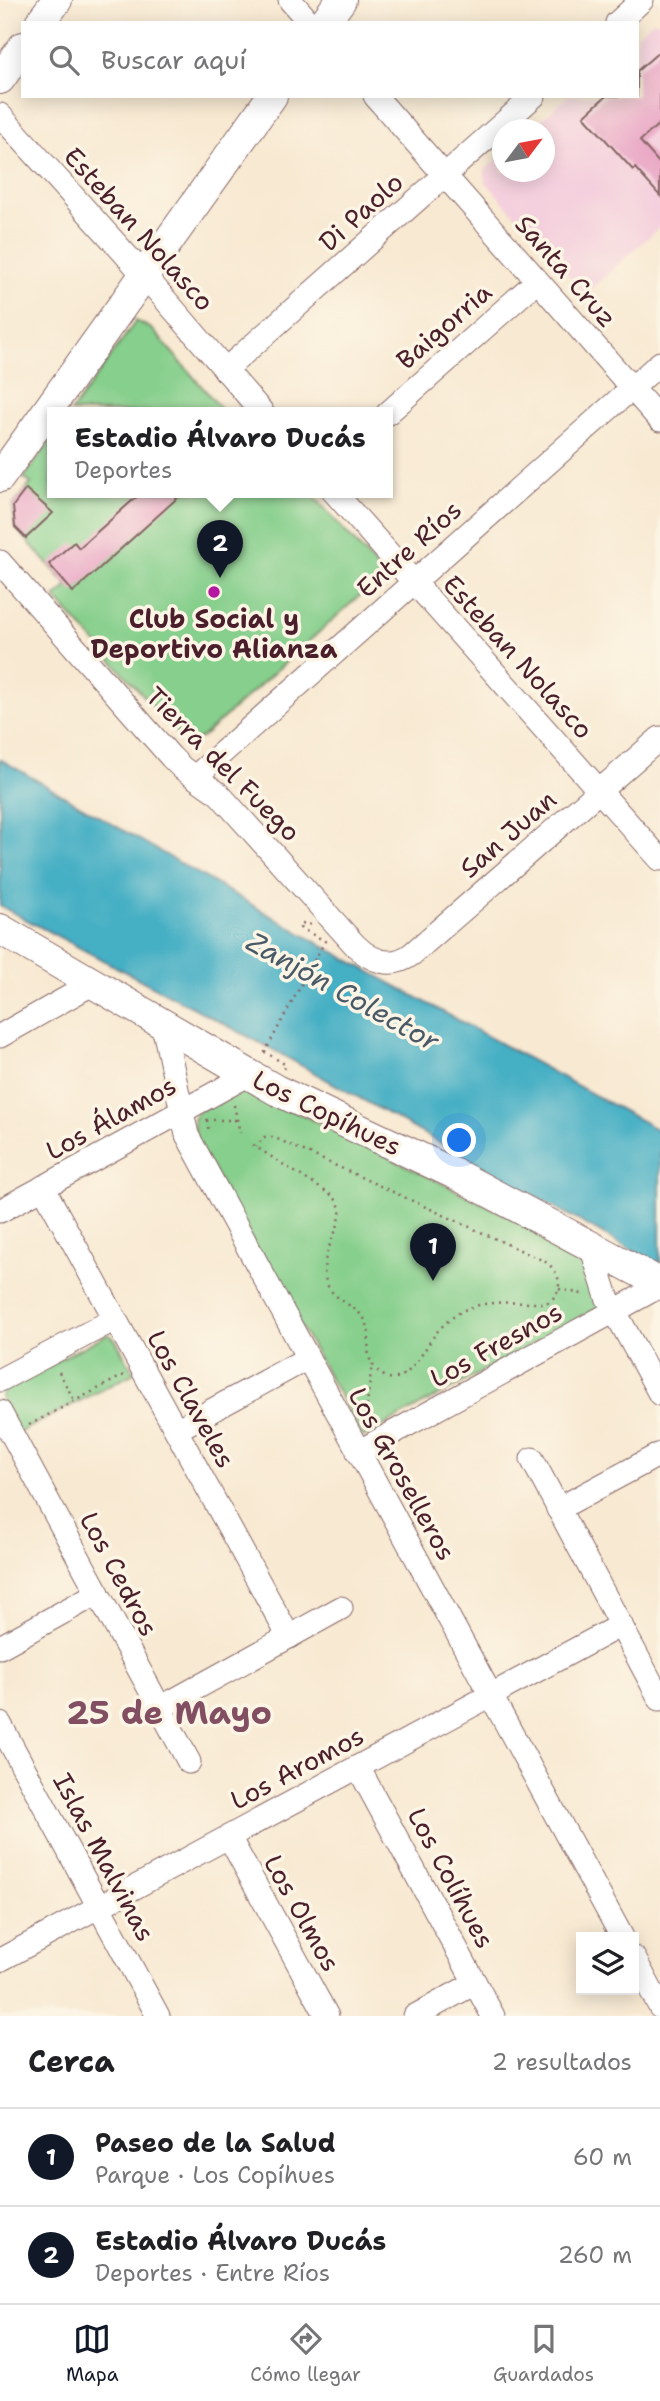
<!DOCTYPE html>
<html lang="es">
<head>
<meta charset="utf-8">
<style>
  body { margin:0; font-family:"Shantell Sans",sans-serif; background:#f6f6f6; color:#202124 }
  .controls { position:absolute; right:21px; bottom:21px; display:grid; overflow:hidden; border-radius:0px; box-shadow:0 4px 18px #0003 }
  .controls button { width:63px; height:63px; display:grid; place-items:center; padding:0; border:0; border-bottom:2px solid #e0e0e0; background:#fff; color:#202124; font:35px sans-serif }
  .compass { position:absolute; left:492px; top:119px; width:63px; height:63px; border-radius:50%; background:#fff; box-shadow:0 4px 18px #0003; rotate:58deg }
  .you { position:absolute; left:460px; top:1141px; width:24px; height:24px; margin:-18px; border:5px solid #fff; border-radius:50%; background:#1a73e8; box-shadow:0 0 0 10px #1a73e833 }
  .badge { display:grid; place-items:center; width:46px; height:46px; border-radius:50%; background:#111827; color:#fff; font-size:23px; font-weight:700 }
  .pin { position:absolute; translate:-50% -58px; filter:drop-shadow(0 2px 4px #0008) }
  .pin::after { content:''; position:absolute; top:37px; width:24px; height:21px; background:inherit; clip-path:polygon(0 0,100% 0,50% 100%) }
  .popup { position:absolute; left:47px; top:407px; width:346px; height:91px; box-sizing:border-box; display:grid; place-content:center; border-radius:0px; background:#fff; filter:drop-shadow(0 2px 5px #0005); font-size:23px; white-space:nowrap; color:#757577 }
  .popup b { font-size:26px; color:#202124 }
  .popup::after { content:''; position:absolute; left:50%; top:100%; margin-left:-14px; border:14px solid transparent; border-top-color:#fff }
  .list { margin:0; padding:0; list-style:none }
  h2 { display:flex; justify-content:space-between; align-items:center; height:91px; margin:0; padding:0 28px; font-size:30px }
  h2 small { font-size:23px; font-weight:400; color:#757577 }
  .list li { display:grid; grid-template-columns:46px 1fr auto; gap:21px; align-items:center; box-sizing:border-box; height:98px; padding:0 28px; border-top:2px solid #e0e0e0 }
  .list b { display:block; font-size:26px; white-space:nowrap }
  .list p { margin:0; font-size:23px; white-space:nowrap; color:#757577 }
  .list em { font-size:23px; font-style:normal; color:#757577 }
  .icon { flex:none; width:38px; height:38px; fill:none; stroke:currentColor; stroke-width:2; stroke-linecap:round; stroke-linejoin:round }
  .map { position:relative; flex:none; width:660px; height:2016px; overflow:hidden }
  .search { position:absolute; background:#fff; box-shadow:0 4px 18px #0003; left:21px; right:21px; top:21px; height:77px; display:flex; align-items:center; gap:18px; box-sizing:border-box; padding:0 24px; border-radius:0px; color:#757577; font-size:26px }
  .sheet { height:287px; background:#fff }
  nav { display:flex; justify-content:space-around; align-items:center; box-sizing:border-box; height:98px; border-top:2px solid #e0e0e0; background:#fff; font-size:19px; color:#757577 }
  nav a { display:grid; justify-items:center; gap:4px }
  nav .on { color:#111827 }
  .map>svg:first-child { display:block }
  .built { fill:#f4cfdd }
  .green { fill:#86cf8c; stroke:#68775c; stroke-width:2 }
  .water { fill:#45afc4; stroke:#486778; stroke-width:2 }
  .building { fill:#e9a5c5 }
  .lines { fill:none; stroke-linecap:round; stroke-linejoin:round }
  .minor-casing { stroke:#876665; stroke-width:25 }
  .major-casing { stroke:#876665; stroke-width:32 }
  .path { stroke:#876665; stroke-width:2.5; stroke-dasharray:2 5; stroke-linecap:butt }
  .minor { stroke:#fff; stroke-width:23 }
  .major { stroke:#fff; stroke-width:30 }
  .poi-dot { fill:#b5179e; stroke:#fcf5e5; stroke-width:2.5 }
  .labels { text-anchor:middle; stroke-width:7; stroke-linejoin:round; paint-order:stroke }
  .street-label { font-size:26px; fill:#4a1f2b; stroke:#fcf5e5 }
  .poi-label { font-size:26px; font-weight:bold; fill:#4a1f2b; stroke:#fcf5e5 }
  .water-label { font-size:28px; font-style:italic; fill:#485968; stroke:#fcf5e5 }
  .district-label { font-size:33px; font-weight:bold; fill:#824e61; stroke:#fcf5e5 }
</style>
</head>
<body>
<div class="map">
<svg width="660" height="2016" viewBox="0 0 660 2016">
  <rect width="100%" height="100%" fill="#fcf5e5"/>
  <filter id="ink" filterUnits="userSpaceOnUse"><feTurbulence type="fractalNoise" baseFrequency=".0143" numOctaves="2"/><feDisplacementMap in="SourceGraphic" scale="14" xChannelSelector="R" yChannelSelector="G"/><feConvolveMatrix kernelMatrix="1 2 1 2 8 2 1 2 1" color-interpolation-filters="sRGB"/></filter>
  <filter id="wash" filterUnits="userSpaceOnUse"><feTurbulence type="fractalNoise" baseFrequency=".00686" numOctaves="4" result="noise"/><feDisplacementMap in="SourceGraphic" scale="28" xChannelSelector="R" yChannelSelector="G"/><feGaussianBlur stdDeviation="1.57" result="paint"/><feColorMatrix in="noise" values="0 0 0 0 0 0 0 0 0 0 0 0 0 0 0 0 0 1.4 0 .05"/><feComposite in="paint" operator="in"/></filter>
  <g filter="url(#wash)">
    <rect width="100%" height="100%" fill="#f8e9d2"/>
    <polygon class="built" points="653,21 660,22 660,227 585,294 485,181 485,170 502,155 503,172 544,172 544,130 531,129 568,96 637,96 637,35"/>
    <g class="green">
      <polygon points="136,321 152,329 224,412 71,412"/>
      <polygon points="52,439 52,492 310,492 376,566 379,573 377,580 201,738 188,742 183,739 55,598 68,586 15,527 13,506 31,483 24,478"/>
      <polygon points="244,1089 253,1091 572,1247 584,1259 602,1306 363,1437 197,1143 193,1120 197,1112"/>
      <polygon points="108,1334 115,1339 134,1373 18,1433 1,1400 2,1389"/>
    </g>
    <polygon class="water" points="0,759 323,946 660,1131 660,1266 268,1047 0,906"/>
    <g id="blocks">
      <g class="building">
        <polygon points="660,51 660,123 640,141 660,164 660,196 635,168 633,170 584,116 606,96 637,96 637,71"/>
        <polygon points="26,489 53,513 26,538 15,527 13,506"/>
        <polygon points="142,492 184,492 73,592 49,564 74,542 79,548"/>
      </g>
    </g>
  </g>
  <g filter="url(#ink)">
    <use href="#blocks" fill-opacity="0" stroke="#876665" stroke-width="2"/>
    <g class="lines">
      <g class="minor-casing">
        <g id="minor">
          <polyline points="290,0 310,23"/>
          <polyline points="617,23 642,0"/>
          <polyline points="375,96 660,420"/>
          <polyline points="0,115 144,275 262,412"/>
          <polyline points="225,370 534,96"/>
          <polyline points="388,413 537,281"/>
          <polyline points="334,492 660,859"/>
          <path d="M0,562L171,757L182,768L219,794L355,945C372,962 392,969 412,954L660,738"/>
          <polyline points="195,777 660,363"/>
          <polyline points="163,1025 187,1135 622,1937"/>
          <polyline points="0,1036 92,984"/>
          <polyline points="43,1187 289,1637"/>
          <polyline points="0,1211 248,1075"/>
          <polyline points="591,1246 607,1297 660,1394"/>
          <polyline points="0,1380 115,1319"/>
          <polyline points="0,1412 189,1762"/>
          <polyline points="176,1430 308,1358"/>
          <polyline points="358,1452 660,1286"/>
          <polyline points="532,1459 660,1699"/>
          <polyline points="558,1509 660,1454"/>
          <polyline points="0,1647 98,1593"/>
          <polyline points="160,1708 341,1608"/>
          <polyline points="0,1724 158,2016"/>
          <polyline points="358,1767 493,2016"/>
          <polyline points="229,1837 327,2016"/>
          <polyline points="634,1958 660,2007"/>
          <polyline points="0,1960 621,1625"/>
          <polyline points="415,2016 475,1983"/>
        </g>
      </g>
      <g class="major-casing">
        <g id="major">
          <polyline points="40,23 57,0"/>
          <polyline points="324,23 341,0"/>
          <polyline points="0,79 23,47"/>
          <polyline points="0,477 272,96"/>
          <polyline points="0,929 276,1090 461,1177 660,1283"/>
        </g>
      </g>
      <g class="path">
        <polyline points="284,1069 286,1065 265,1052 325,941 300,928 302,923 311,925"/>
        <polyline points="234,1105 240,1133"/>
        <polyline points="206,1120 237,1120"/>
        <polyline points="207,1120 209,1133"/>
        <path d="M253,1145L331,1195C359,1217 313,1248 327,1284C333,1300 356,1305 365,1320C375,1338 360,1353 377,1370C402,1397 422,1352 434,1336C441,1326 452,1317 462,1311C488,1298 519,1304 546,1303C566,1293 561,1271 544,1261L273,1137H264L256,1147"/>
        <polyline points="559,1289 586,1295"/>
        <polyline points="59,1372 74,1400"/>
        <polyline points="365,1420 372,1364"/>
        <polyline points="29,1425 126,1374"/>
      </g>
      <use href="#minor" class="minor"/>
      <use href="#major" class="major"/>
    </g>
  </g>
  <circle class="poi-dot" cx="214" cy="592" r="7"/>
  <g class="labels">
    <g class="street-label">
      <text transform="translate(361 212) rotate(-42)" y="9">Di Paolo</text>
      <text transform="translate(139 229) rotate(48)" y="9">Esteban Nolasco</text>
      <text transform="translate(566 271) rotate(49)" y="9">Santa Cruz</text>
      <text transform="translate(444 326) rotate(-41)" y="9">Baigorria</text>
      <text transform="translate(409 549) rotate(-42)" y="9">Entre Ríos</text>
      <text transform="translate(518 657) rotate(48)" y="9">Esteban Nolasco</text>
      <text transform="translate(223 764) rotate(45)" y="9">Tierra del Fuego</text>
      <text transform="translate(508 834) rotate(-41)" y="9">San Juan</text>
      <text transform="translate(327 1113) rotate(26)" y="9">Los Copíhues</text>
      <text transform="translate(111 1118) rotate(-29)" y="9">Los Álamos</text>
      <text transform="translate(496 1345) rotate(-29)" y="9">Los Fresnos</text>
      <text transform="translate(191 1399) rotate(61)" y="9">Los Claveles</text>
      <text transform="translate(402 1474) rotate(61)" y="9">Los Groselleros</text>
      <text transform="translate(119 1574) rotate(62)" y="9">Los Cedros</text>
      <text transform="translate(297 1768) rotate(-28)" y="9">Los Aromos</text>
      <text transform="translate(104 1857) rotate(62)" y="9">Islas Malvinas</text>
      <text transform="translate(451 1878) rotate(62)" y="9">Los Colíhues</text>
      <text transform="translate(302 1913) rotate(61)" y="9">Los Olmos</text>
    </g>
    <g class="poi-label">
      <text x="214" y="628">Club Social y<tspan x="214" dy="30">Deportivo Alianza</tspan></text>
    </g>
    <g class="water-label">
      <text transform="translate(343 991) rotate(29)" y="10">Zanjón Colector</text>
    </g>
    <g class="district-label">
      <text x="169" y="1724">25 de Mayo</text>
    </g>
  </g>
</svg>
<div class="controls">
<button><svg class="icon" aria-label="layers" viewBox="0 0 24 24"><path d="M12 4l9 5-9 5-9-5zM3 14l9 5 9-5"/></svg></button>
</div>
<svg class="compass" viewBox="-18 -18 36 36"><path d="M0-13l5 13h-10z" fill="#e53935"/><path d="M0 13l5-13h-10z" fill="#757577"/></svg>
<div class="you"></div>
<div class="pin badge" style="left:433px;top:1281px">1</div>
<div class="pin badge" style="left:220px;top:578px">2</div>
<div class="popup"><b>Estadio Álvaro Ducás</b>Deportes</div>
<div class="search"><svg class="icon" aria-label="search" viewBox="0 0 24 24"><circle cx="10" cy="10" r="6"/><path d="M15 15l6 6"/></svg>Buscar aquí</div>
</div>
<section class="sheet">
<h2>Cerca<small>2 resultados</small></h2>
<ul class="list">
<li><span class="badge">1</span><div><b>Paseo de la Salud</b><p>Parque · Los Copíhues</p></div><em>60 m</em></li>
<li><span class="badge">2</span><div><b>Estadio Álvaro Ducás</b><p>Deportes · Entre Ríos</p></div><em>260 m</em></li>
</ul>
</section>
<nav>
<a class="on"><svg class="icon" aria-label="map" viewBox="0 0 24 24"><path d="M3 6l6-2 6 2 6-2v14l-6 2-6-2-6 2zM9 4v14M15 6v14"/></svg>Mapa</a>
<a><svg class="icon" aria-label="directions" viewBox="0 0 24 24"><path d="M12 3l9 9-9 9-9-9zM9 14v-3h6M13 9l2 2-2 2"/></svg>Cómo llegar</a>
<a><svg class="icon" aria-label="saved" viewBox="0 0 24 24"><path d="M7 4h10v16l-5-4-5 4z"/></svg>Guardados</a>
</nav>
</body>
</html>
